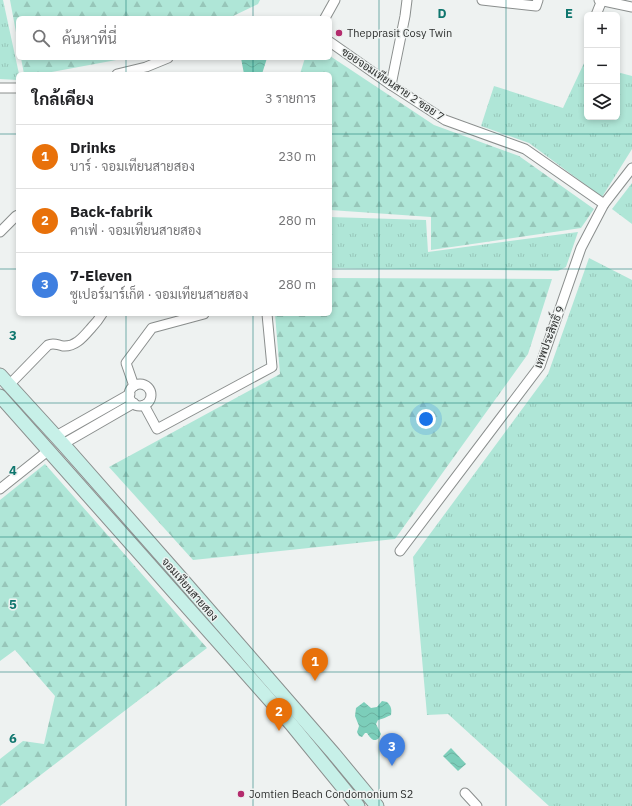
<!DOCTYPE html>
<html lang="th">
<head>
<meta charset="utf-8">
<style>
  body { margin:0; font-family:"IBM Plex Sans",Sarabun,sans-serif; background:#f2f2f2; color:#202124 }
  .controls { position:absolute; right:12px; top:12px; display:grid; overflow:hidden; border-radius:6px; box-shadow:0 2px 6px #0003 }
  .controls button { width:36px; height:36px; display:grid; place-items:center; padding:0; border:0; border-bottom:1px solid #e0e0e0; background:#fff; color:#202124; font:20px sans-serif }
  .you { position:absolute; left:426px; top:419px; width:14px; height:14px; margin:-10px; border:3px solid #fff; border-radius:50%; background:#1a73e8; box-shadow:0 0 0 6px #1a73e833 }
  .badge { display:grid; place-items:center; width:26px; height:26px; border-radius:50%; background:#ea580c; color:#fff; font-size:13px; font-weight:700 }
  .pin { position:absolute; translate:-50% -33px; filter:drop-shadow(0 1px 2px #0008) }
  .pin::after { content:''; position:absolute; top:21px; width:14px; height:12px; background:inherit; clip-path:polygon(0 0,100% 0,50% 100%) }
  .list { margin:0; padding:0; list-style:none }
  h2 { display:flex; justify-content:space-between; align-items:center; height:52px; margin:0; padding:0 16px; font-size:17px }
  h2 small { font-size:13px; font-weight:400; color:#757577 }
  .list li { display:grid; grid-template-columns:26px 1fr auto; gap:12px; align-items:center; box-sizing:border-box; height:64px; padding:0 16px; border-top:1px solid #e0e0e0 }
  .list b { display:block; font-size:15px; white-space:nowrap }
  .list p { margin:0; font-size:13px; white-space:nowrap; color:#757577 }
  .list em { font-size:13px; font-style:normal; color:#757577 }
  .icon { flex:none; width:22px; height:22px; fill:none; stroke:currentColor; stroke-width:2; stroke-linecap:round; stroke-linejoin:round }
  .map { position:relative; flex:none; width:632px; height:806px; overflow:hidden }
  .search { position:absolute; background:#fff; box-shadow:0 2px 6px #0003; left:16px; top:16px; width:316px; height:44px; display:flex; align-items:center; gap:10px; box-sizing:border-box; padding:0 14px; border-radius:6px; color:#757577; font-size:15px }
  .panel { position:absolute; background:#fff; box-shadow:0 2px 6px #0003; left:16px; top:72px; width:316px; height:244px; border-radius:6px }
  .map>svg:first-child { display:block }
  .grass { fill:url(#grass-tufts) }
  .forest { fill:url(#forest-firs) }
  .water { fill:url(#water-waves) }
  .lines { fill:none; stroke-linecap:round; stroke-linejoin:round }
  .minor-casing { stroke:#8a8e8d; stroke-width:11 }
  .secondary-casing { stroke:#8a8e8d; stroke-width:15 }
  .minor { stroke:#fff; stroke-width:9 }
  .secondary { stroke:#c7f0e8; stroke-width:13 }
  .grid { fill:none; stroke:#0f766e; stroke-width:1; stroke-opacity:0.55 }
  .poi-dot { fill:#b42c6d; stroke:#eef2f1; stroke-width:1.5 }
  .labels { text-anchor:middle; stroke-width:3; stroke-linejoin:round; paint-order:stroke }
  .poi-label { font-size:11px; fill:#2e302f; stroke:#eef2f1; text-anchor:start }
  .street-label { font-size:11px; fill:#2e302f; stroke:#eef2f1 }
  .grid-label { font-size:13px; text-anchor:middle; font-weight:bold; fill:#0f766e; stroke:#eef2f1; stroke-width:3; stroke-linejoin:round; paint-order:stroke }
</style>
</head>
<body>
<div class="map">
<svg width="632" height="806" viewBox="0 0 632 806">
  <defs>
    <pattern id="grass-tufts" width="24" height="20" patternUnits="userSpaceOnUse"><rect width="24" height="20" fill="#afe6d7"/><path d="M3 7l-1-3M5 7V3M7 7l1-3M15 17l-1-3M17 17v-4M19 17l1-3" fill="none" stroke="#97c6b9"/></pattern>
    <pattern id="forest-firs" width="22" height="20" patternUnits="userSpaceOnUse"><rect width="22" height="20" fill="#afe6d7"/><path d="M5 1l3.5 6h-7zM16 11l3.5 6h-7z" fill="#97c6b9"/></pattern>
    <pattern id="water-waves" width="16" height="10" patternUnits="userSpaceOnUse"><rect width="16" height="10" fill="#7cceba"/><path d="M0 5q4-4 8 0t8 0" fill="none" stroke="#6cb1a0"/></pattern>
  </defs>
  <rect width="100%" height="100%" fill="#eef2f1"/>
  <g class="grass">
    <polygon points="0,0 3,0 19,74 18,74 18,80 0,79"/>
    <polygon points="585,61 587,62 587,117 617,117 617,72 632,76 632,149 602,197 529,143 481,126 494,86 563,108"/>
    <polygon points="632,183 632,224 612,209"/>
    <polygon points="330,217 426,220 428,252 578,232 566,267 558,271 330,268"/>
    <polygon points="589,258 632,280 632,806 549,806 448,714 427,715 413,557 548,374"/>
  </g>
  <g class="forest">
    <polygon points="10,0 260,0 258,4 229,18 18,18 18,43"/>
    <polygon points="330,56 434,125 519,156 594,209 581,228 431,250 431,217 330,210 330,74 300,74 305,58 330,58"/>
    <polygon points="21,58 127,58 41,74 24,74"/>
    <polygon points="330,278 552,279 528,354 395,539 193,560 109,467 280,374 275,314 330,314"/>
    <polygon points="45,464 207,648 0,806 0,759 23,741 44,744 55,696 15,650 0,661 0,500"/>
  </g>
  <g class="water">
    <polygon points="241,58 267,58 262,74 244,74"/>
    <path d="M382,701L387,702C391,706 392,709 391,715C386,717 383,719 378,720L376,724L381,734L379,738C374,743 370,738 367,733H365L362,737L359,736L357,732L359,726L355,716L356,708L364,702L371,708L377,707Z"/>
    <polygon points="451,748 466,764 458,771 443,756"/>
  </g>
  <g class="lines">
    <g class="minor-casing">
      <g id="minor">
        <polyline points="482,0 536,6 538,0"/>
        <polyline points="599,0 632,7"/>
        <polyline points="596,15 602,0"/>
        <polyline points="325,18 335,0"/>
        <polyline points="330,42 391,85 445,120 525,149 604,204"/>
        <polyline points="117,74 146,67 168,58"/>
        <polyline points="391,85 405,16 407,0"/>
        <polyline points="0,88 18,88"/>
        <polyline points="0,232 16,216 18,215"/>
        <circle cx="140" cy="395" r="11"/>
        <path d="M9,385L48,345C54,342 57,345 63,346C76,347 84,336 92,327C96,323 99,319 102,314"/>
        <polyline points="134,386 126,363 152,328 204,314"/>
        <polyline points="144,405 157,429 272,367 267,314"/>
        <polyline points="56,436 130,394"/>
        <polyline points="63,444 134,403"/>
        <polyline points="0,489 49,450"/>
        <polyline points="400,551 540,366 581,248 604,204 632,168"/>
        <polyline points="465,793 477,806"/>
      </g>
    </g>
    <g class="secondary-casing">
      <g id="secondary">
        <polyline points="0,375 63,444 181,578 334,754 377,806"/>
        <polyline points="0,396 291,724 358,806"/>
      </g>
    </g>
    <use href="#minor" class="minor"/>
    <use href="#secondary" class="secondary"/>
  </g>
  <path class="grid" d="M126,0V18M253,0V18M379,0V806M506,0V806M126,58V74M253,58V74M0,134H18M330,134H632M0,269H18M330,269H632M126,314V806M253,314V806M0,403H632M0,537H632M0,672H632"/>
  <g class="poi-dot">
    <circle cx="339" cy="33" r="4"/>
    <circle cx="241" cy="794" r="4"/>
  </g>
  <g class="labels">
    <g class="poi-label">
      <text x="347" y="37">Thepprasit Cosy Twin</text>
      <text x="249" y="798">Jomtien Beach Condomonium S2</text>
    </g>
    <g class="street-label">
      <text transform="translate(393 84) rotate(34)" y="4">ซอยจอมเทียนสาย 2 ซอย 7</text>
      <text transform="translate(549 337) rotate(-69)" y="4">เทพประสิทธิ์ 9</text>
      <text transform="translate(190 589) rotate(49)" y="4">จอมเทียนสายสอง</text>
    </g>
  </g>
  <g class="grid-label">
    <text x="442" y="18">D</text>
    <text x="569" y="18">E</text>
    <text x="13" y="340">3</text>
    <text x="13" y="475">4</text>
    <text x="13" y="609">5</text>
    <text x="13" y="743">6</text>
  </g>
</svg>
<div class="controls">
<button>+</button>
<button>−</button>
<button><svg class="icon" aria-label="layers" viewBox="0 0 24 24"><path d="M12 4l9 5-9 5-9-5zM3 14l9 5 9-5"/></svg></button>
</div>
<div class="you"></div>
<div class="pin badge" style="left:315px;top:681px;background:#e8710a">1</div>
<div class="pin badge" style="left:279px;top:731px;background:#e8710a">2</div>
<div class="pin badge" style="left:392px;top:766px;background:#3f7fe0">3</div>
<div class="search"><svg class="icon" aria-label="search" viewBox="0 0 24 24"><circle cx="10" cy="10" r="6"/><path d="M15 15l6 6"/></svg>ค้นหาที่นี่</div>
<section class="panel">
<h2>ใกล้เคียง<small>3 รายการ</small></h2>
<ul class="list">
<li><span class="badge" style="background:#e8710a">1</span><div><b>Drinks</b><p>บาร์ · จอมเทียนสายสอง</p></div><em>230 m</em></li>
<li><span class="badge" style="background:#e8710a">2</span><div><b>Back-fabrik</b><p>คาเฟ่ · จอมเทียนสายสอง</p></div><em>280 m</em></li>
<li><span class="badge" style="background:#3f7fe0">3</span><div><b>7-Eleven</b><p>ซูเปอร์มาร์เก็ต · จอมเทียนสายสอง</p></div><em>280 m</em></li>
</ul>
</section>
</div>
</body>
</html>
